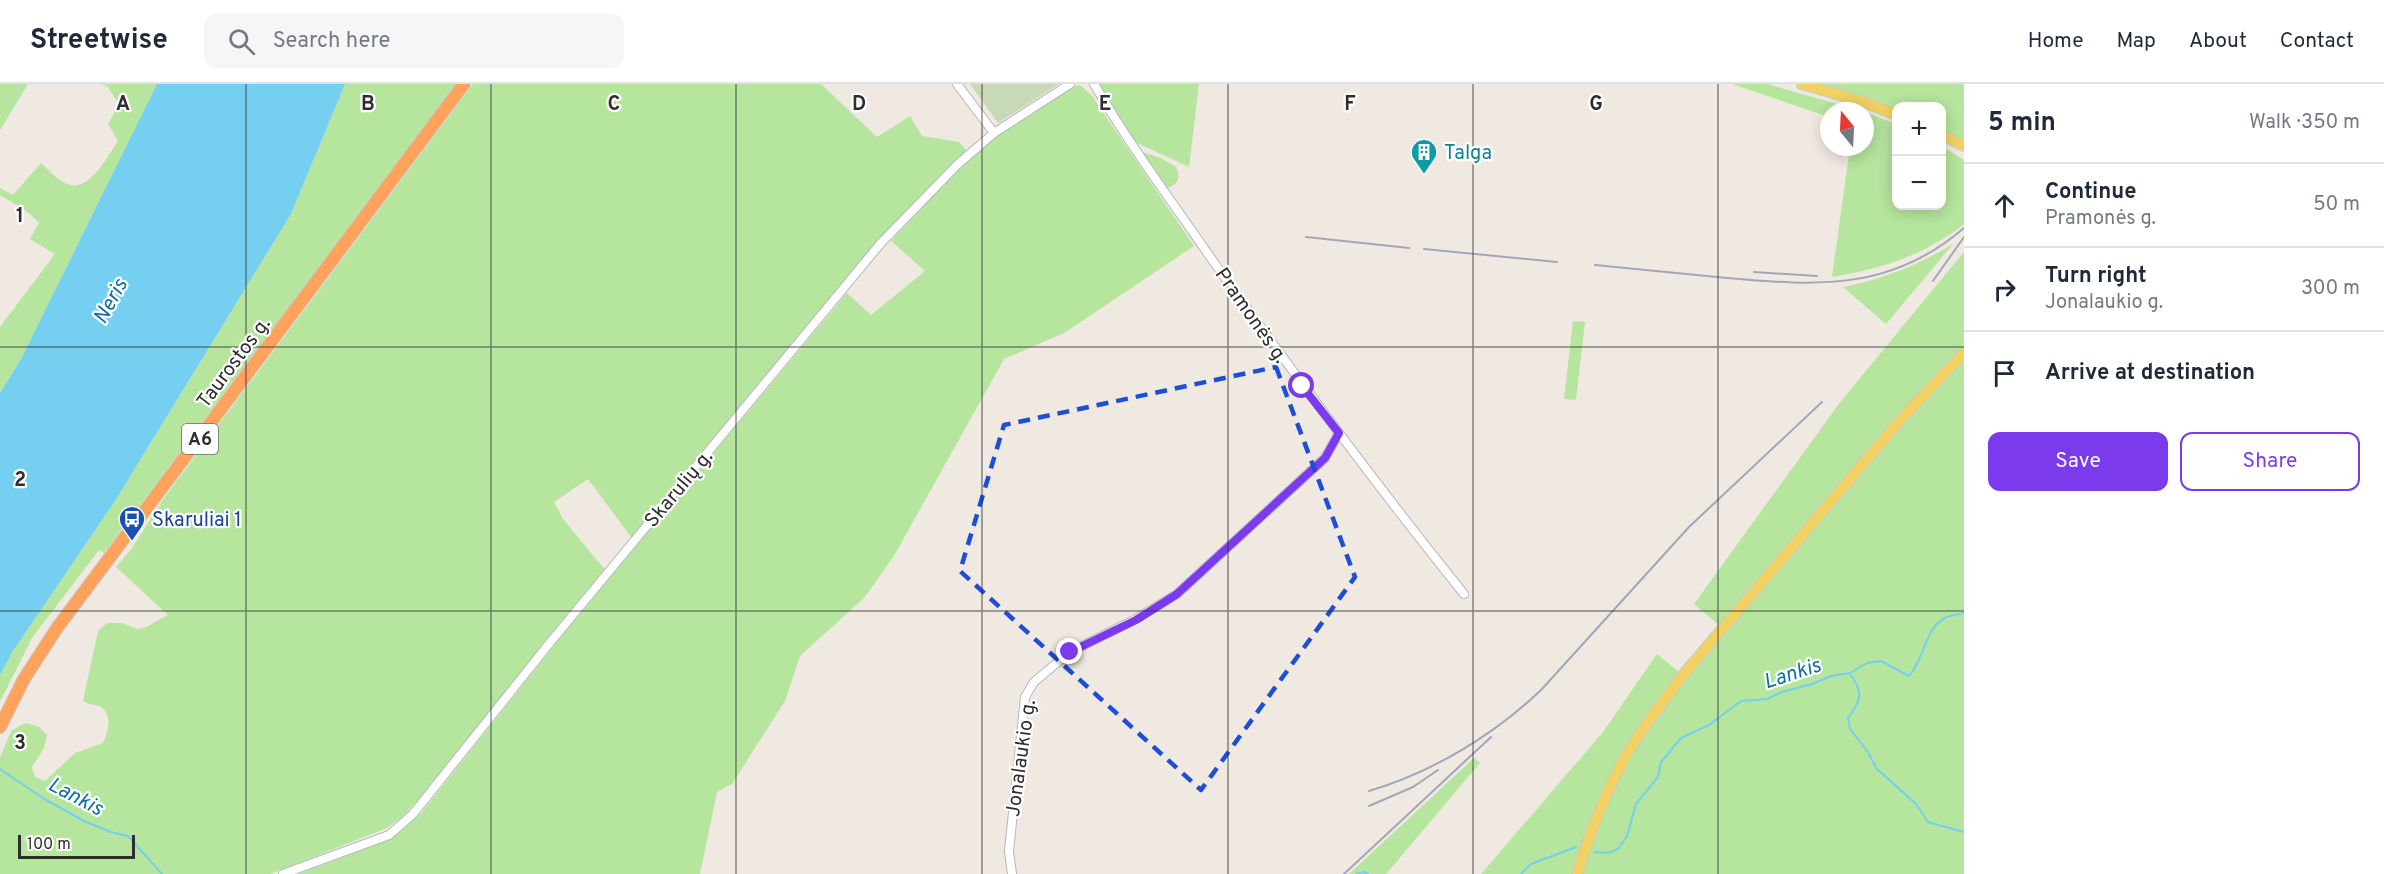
<!DOCTYPE html>
<html lang="en">
<head>
<meta charset="utf-8">
<style>
  body { margin:0; font-family:Overpass,sans-serif; background:#f6f6f7; color:#1f2937 }
  .controls { position:absolute; right:18px; top:18px; display:grid; overflow:hidden; border-radius:12px; box-shadow:0 3px 15px #0003 }
  .controls button { width:54px; height:54px; display:grid; place-items:center; padding:0; border:0; border-bottom:2px solid #e0e1e3; background:#fff; color:#1f2937; font:30px sans-serif }
  .compass { position:absolute; left:1820px; top:18px; width:54px; height:54px; border-radius:50%; background:#fff; box-shadow:0 3px 15px #0003; rotate:342deg }
  .scale { position:absolute; left:18px; bottom:15px; width:117px; box-sizing:border-box; padding-left:6px; border:3px solid #2e2e2e; border-top:0; font-size:16px; line-height:21px; white-space:nowrap; color:#2e2e2e; -webkit-text-stroke:4px #fff; paint-order:stroke }
  .stop { position:absolute; width:18px; height:18px; margin:-14px; border:4px solid #7c3aed; border-radius:50%; background:#fff }
  .stop.end { background:#7c3aed; border-color:#fff; box-shadow:0 2px 6px #0008 }
  .list { margin:0; padding:0; list-style:none }
  h2 { display:flex; justify-content:space-between; align-items:center; height:78px; margin:0; padding:0 24px; font-size:26px }
  h2 small { font-size:20px; font-weight:400; color:#747a83 }
  .list li { display:grid; grid-template-columns:39px 1fr auto; gap:18px; align-items:center; box-sizing:border-box; height:84px; padding:0 24px; border-top:2px solid #e0e1e3 }
  .list b { display:block; font-size:22px; white-space:nowrap }
  .list p { margin:0; font-size:20px; white-space:nowrap; color:#747a83 }
  .list em { font-size:20px; font-style:normal; color:#747a83 }
  .actions { display:flex; gap:12px; padding:18px 24px }
  .actions a { flex:1; padding:14px 0; border:2px solid #7c3aed; border-radius:12px; text-align:center; font-size:21px; color:#7c3aed }
  .actions .main { background:#7c3aed; color:#fff }
  .icon { flex:none; width:33px; height:33px; fill:none; stroke:currentColor; stroke-width:2; stroke-linecap:round; stroke-linejoin:round }
  .map { position:relative; flex:none; width:1964px; height:790px; overflow:hidden }
  header { display:flex; align-items:center; gap:36px; box-sizing:border-box; height:84px; padding:0 30px; background:#fff; border-bottom:2px solid #e0e1e3 }
  header strong { font-size:28px }
  nav { display:flex; gap:33px; margin-inline-start:auto; font-size:21px }
  .search { width:420px; height:54px; background:#f6f6f7; display:flex; align-items:center; gap:15px; box-sizing:border-box; padding:0 21px; border-radius:12px; color:#747a83; font-size:22px }
  main { display:flex }
  aside { flex:1; background:#fff }
  .map>svg:first-child { display:block }
  .green { fill:#b6e59e }
  .cemetery { fill:#c8d9b8 }
  .water { fill:#75cff0 }
  .lines { fill:none; stroke-linecap:round; stroke-linejoin:round }
  .stream { stroke:#75cff0; stroke-width:2 }
  .minor-casing { stroke:#b4b7c1; stroke-width:10 }
  .major-casing { stroke:#c9c9c9; stroke-width:12 }
  .highway-casing { stroke:#c9c9c9; stroke-width:14 }
  .minor { stroke:#fff; stroke-width:8 }
  .major { stroke:#f2d163; stroke-width:10 }
  .highway { stroke:#ffa35c; stroke-width:12 }
  .rail { stroke:#a3a6b8; stroke-width:2 }
  .route { stroke:#7c3aed; stroke-width:8 }
  .marked { fill:none; stroke:#1d4ed8; stroke-width:4.5; stroke-dasharray:12 8; stroke-linejoin:round }
  .grid { fill:none; stroke:#2e2e2e; stroke-width:1.5; stroke-opacity:0.55 }
  .labels { text-anchor:middle; stroke-width:4.5; stroke-linejoin:round; paint-order:stroke }
  .shield { fill:#fff; stroke:#6d6d6d; stroke-width:1.5 }
  .shield-label { font-size:18px; font-weight:bold; fill:#2e2e2e }
  .culture-label { font-size:20px; fill:#0d838f; stroke:#fff; text-anchor:start }
  .street-label { font-size:20px; fill:#2e2e2e; stroke:#fff }
  .transit-label { font-size:20px; fill:#164399; stroke:#fff; text-anchor:start }
  .water-label { font-size:21px; font-style:italic; fill:#0d6fa3; stroke:#fff }
  .grid-label { font-size:20px; text-anchor:middle; font-weight:bold; fill:#2e2e2e; stroke:#fff; stroke-width:4.5; stroke-linejoin:round; paint-order:stroke }
</style>
</head>
<body>
<header>
<strong>Streetwise</strong>
<div class="search"><svg class="icon" aria-label="search" viewBox="0 0 24 24"><circle cx="10" cy="10" r="6"/><path d="M15 15l6 6"/></svg>Search here</div>
<nav><a>Home</a><a>Map</a><a>About</a><a>Contact</a></nav>
</header>
<main>
<div class="map">
<svg width="1964" height="790" viewBox="0 0 1964 790">
  <rect width="100%" height="100%" fill="#efe9e1"/>
  <g class="green">
    <polygon points="0,0 28,0 0,46"/>
    <path d="M101,0H157L21,275L0,309V243L55,170L30,155L39,139L29,129L0,111V104L13,111L41,79C48,85 55,94 63,98C88,113 106,74 118,57L108,40L119,20L108,3Z"/>
    <polygon points="345,0 456,0 104,469 99,466 32,554 0,618 0,591 13,567 115,417 291,130"/>
    <path d="M473,0H821L877,53L910,32L922,52L959,58L967,67L936,97L634,457L588,395L554,418L563,435L606,487L549,553L437,696L402,733L387,744L270,790H0V673L12,646L26,639L39,643L47,651L44,664L32,683L35,693L45,697L75,669L103,659C108,648 113,631 101,623C95,620 89,621 83,617L98,547L107,539H122L137,545L146,543L168,531L116,483L132,464L164,414Z"/>
    <polygon points="1099,0 1199,0 1189,83 1133,57"/>
    <polygon points="1732,0 1767,0 1862,27 1829,27 1829,33"/>
    <polygon points="1820,0 1964,0 1964,57 1942,45 1942,22 1896,22 1896,26"/>
    <polygon points="1080,1 1092,12 1194,162 1064,249 1004,275 895,470 865,513 800,572 785,617 732,700 717,708 700,790 298,790 386,757 399,749 422,728 575,535 847,209 871,231 925,187 891,157 950,94 995,52 1075,2"/>
    <path d="M1865,28L1896,40V122H1942V62L1964,76V140C1925,171 1881,185 1832,193L1850,63H1865Z"/>
    <path d="M1142,68L1161,74L1176,83C1181,95 1178,99 1168,104L1164,103Z"/>
    <path d="M1953,160L1886,240L1843,203C1884,195 1918,181 1953,160Z"/>
    <polygon points="1964,168 1964,790 1481,790 1603,648 1657,570 1679,588 1719,541 1694,520 1841,317"/>
    <polygon points="1573,237 1585,238 1576,316 1564,315"/>
    <polygon points="1474,674 1480,679 1386,790 1349,790"/>
  </g>
  <polygon class="cemetery" points="970,0 1059,0 998,39"/>
  <polygon class="water" points="157,0 345,0 291,130 115,417 13,567 0,591 0,309 21,275"/>
  <g class="lines">
    <g class="stream">
      <path d="M1850,590C1864,608 1861,617 1848,634L1850,645L1868,668L1876,684L1916,720L1928,738L1964,748"/>
      <polyline points="0,685 46,716 86,738 111,748 128,752 162,790"/>
      <path d="M1595,768L1608,769L1618,765L1627,752L1636,720L1658,693L1661,678L1681,654L1709,641L1741,617L1767,615L1782,608L1812,600L1831,592L1850,589L1867,579L1881,577L1909,592C1924,576 1925,544 1945,534C1950,531 1958,531 1964,529"/>
      <polyline points="1356,790 1364,788 1368,790"/>
      <polyline points="1521,790 1531,780 1576,763"/>
    </g>
    <g class="minor-casing">
      <g id="minor">
        <polyline points="957,0 994,49"/>
        <path d="M1094,0C1130,62 1173,119 1213,177C1294,290 1377,402 1464,510"/>
        <polyline points="283,790 389,751 413,730 548,561 881,159 958,80 994,49 1070,0"/>
        <polyline points="1012,790 1009,767 1025,613 1034,598 1070,568 1136,535 1177,510 1325,374 1339,349"/>
      </g>
    </g>
    <g class="major-casing">
      <g id="major">
        <polyline points="1802,0 1864,18 1896,31"/>
        <polyline points="1942,51 1964,62"/>
        <path d="M1577,790C1590,749 1605,708 1627,670C1643,642 1664,617 1683,591L1902,334L1964,269"/>
      </g>
    </g>
    <g class="highway-casing">
      <polyline id="highway" points="0,643 24,595 57,544 464,0"/>
    </g>
    <use href="#minor" class="minor"/>
    <use href="#major" class="major"/>
    <use href="#highway" class="highway"/>
    <g class="rail">
      <polyline points="1306,153 1409,164"/>
      <polyline points="1424,165 1557,178"/>
      <path d="M1595,181C1639,185 1683,190 1727,194C1818,202 1891,207 1964,144"/>
      <polyline points="1754,188 1817,192"/>
      <polyline points="1933,197 1964,153"/>
      <path d="M1369,707C1433,688 1494,651 1542,605L1689,443L1822,318"/>
      <polyline points="1369,722 1413,703 1438,686"/>
      <polyline points="1344,790 1491,653"/>
    </g>
  </g>
  <g class="lines">
    <polyline class="route" points="1070,568 1136,536 1177,510 1325,374 1339,349 1302,302"/>
  </g>
  <path class="marked" d="M1276,283L1355,493L1201,706L960,487L1004,341Z"/>
  <path class="grid" d="M246,0V790M491,0V790M736,0V790M982,0V790M1228,0V790M1473,0V790M1718,0V790M0,263H1964M0,527H1964"/>
  <defs>
    <g id="building-pin" transform="scale(1.35)"><path d="M0 17L-7.5 6A9.5 9.5 0 1 1 7.5 6Z" fill="#0f9aa8" stroke="#fff"/><path d="M-4-6H4V6H1V3H-1V6H-4ZM-2.5-4.3h1.7v1.8h-1.7ZM.8-4.3h1.7v1.8H.8ZM-2.5-1h1.7V.8h-1.7ZM.8-1h1.7V.8H.8Z" fill="#fff"/></g>
    <g id="bus-pin" transform="scale(1.35)"><path d="M0 17L-7.5 6A9.5 9.5 0 1 1 7.5 6Z" fill="#1a4fb4" stroke="#fff"/><path d="M-5-6H5V4H4V6H2V4H-2V6H-4V4H-5ZM-3.5-4V0h7V-4ZM-3.5 1.2v1.5H-2V1.2ZM2 1.2v1.5H3.5V1.2Z" fill="#fff"/></g>
  </defs>
  <g fill-rule="evenodd">
    <use href="#building-pin" x="1424" y="68"/>
    <use href="#bus-pin" x="132" y="435"/>
  </g>
  <g class="labels">
    <rect class="shield" x="182" y="340" width="36" height="30" rx="4.5"/>
    <g class="shield-label">
      <text x="200" y="361">A6</text>
    </g>
    <g class="culture-label">
      <text x="1444" y="75">Talga</text>
    </g>
    <g class="street-label">
      <text transform="translate(1252 231) rotate(55)" y="7">Pramonės g.</text>
      <text transform="translate(233 278) rotate(-53)" y="7">Taurostos g.</text>
      <text transform="translate(678 404) rotate(-50)" y="7">Skarulių g.</text>
      <text transform="translate(1020 674) rotate(-82)" y="7">Jonalaukio g.</text>
    </g>
    <g class="transit-label">
      <text x="152" y="442">Skaruliai 1</text>
    </g>
    <g class="water-label">
      <text transform="translate(110 217) rotate(-61)" y="7">Neris</text>
      <text transform="translate(1792 589) rotate(-18)" y="7">Lankis</text>
      <text transform="translate(76 712) rotate(28)" y="7">Lankis</text>
    </g>
  </g>
  <g class="grid-label">
    <text x="123" y="26">A</text>
    <text x="368" y="26">B</text>
    <text x="614" y="26">C</text>
    <text x="859" y="26">D</text>
    <text x="1105" y="26">E</text>
    <text x="1350" y="26">F</text>
    <text x="1596" y="26">G</text>
    <text x="20" y="138">1</text>
    <text x="20" y="402">2</text>
    <text x="20" y="665">3</text>
  </g>
</svg>
<div class="controls">
<button>+</button>
<button>−</button>
</div>
<svg class="compass" viewBox="-18 -18 36 36"><path d="M0-13l5 13h-10z" fill="#e53935"/><path d="M0 13l5-13h-10z" fill="#747a83"/></svg>
<div class="scale">100 m</div>
<div class="stop" style="left:1302px;top:302px"></div>
<div class="stop end" style="left:1070px;top:568px"></div>
</div>
<aside>
<h2>5 min<small>Walk · 350 m</small></h2>
<ul class="list">
<li><svg class="icon" aria-label="ahead" viewBox="0 0 24 24"><path d="M12 20V5M6 11l6-6 6 6"/></svg><div><b>Continue</b><p>Pramonės g.</p></div><em>50 m</em></li>
<li><svg class="icon" aria-label="right" viewBox="0 0 24 24"><path d="M7 20v-9h11M14 6l5 5-5 5"/></svg><div><b>Turn right</b><p>Jonalaukio g.</p></div><em>300 m</em></li>
<li><svg class="icon" aria-label="arrive" viewBox="0 0 24 24"><path d="M6 21V4h12l-3 4 3 4H6"/></svg><div><b>Arrive at destination</b></div></li>
</ul>
<div class="actions"><a class="main">Save</a><a>Share</a></div>
</aside>
</main>
</body>
</html>
